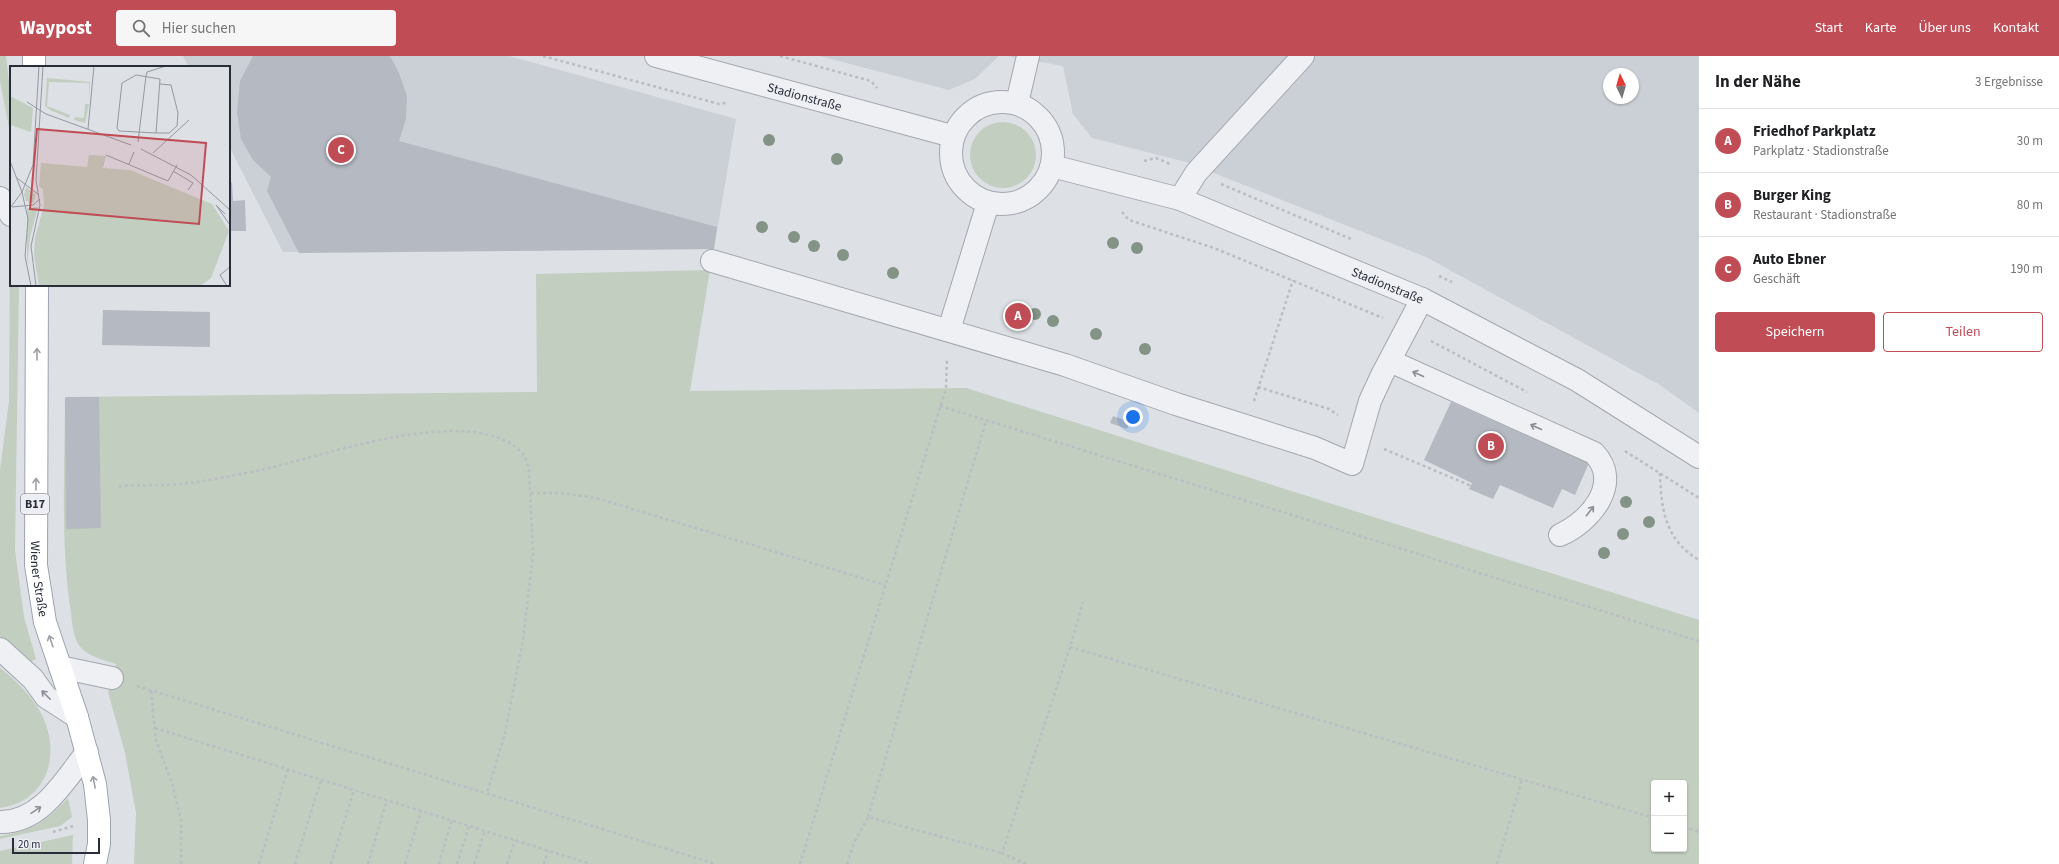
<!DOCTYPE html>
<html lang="de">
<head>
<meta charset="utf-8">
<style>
  body { margin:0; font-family:"Source Sans 3",sans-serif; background:#f6f6f6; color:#202124 }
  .controls { position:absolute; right:12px; bottom:12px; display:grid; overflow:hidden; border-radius:4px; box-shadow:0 1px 3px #0004 }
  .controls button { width:36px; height:36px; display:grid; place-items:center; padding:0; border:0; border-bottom:1px solid #e0e0e0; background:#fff; color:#202124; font:20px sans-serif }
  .compass { position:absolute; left:1603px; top:12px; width:36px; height:36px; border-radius:50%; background:#fff; box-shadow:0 1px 3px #0004; rotate:355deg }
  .scale { position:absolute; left:12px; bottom:10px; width:88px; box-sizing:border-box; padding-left:4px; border:2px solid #282d3a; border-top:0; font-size:11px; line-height:14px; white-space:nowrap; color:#282d3a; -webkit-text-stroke:3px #eceef3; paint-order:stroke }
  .you { position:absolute; left:1133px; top:361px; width:14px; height:14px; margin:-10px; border:3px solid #fff; border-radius:50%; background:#1a73e8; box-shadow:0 0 0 6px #1a73e833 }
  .badge { display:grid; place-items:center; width:26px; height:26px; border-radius:50%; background:#c04c56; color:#fff; font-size:13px; font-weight:700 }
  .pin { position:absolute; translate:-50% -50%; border:2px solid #fff; box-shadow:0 1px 4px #0006 }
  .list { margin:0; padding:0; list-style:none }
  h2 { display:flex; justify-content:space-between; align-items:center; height:52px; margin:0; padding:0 16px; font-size:17px }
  h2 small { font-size:13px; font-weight:400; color:#757577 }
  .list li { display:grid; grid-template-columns:26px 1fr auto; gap:12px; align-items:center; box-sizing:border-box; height:64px; padding:0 16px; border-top:1px solid #e0e0e0 }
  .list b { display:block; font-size:15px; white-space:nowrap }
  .list p { margin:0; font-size:13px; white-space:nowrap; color:#757577 }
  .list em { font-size:13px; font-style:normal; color:#757577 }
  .actions { display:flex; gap:8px; padding:12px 16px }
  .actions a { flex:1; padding:9px 0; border:1px solid #c04c56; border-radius:4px; text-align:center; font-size:14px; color:#c04c56 }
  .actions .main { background:#c04c56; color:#fff }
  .icon { flex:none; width:22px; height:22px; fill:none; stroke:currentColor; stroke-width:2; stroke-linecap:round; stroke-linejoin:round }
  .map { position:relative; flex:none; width:1699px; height:808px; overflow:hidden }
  header { display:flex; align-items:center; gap:24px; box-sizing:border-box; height:56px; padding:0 20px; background:#c04c56; color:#fff }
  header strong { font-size:19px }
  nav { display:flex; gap:22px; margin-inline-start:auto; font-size:14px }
  .search { width:280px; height:36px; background:#f6f6f6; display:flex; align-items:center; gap:10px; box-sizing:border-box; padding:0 14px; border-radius:4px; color:#757577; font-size:15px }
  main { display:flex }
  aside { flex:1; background:#fff }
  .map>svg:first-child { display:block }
  .built { fill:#cbcfd6; fill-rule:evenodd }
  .green { fill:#c2cebf; fill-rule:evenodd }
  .building { fill:#b5b9c1 }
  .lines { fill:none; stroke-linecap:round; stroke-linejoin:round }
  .minor-casing { stroke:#a3a7ae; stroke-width:24 }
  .major-casing { stroke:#9da3b0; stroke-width:24 }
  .path { stroke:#bbbdc4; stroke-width:2.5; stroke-dasharray:3 3; stroke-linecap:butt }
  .minor { stroke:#eff0f4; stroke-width:22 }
  .major { stroke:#fff; stroke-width:22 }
  .tree { fill:#839385 }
  .oneway { stroke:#9ea0a6 }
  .oneway2 { stroke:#8c8e97 }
  .labels { text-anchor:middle; stroke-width:3; stroke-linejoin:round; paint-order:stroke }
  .shield { fill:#eceef3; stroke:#636772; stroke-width:1 }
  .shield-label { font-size:12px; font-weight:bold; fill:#282d3a }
  .street-label { font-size:13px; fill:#282d3a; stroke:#eceef3 }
  .inset-road { fill:none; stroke:#9598a1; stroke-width:1 }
  .view { fill:#c04c56; fill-opacity:0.15; stroke:#c04c56; stroke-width:2 }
  .inset-edge { fill:none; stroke:#282d3a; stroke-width:2 }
</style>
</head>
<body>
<header>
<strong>Waypost</strong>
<div class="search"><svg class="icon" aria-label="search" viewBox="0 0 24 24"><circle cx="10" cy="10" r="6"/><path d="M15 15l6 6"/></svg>Hier suchen</div>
<nav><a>Start</a><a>Karte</a><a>Über uns</a><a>Kontakt</a></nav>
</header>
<main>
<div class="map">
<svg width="1699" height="808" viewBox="0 0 1699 808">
  <rect width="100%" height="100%" fill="#dde0e5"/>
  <g class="built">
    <polygon points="183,0 509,0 736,63 714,193 283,196 229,90 229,11 189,11"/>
    <polygon points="820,0 999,0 975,23 949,34"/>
    <path d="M1007,0H1699V357L1660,329L1426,201L1186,106L1092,82L1073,58L1063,10ZM1609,18H1633V42H1609Z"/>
  </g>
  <g class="green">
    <polygon points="0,0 6,0 11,42 11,82 0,25"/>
    <circle cx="1003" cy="99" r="33"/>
    <polygon points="10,187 11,187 11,229 19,229 15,494 24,561 36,603 30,606 0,580 0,414 9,345"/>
    <path d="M710,214L690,335L966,332L1699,564V808H134L136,757L125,697L108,636L116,608C104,604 86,600 79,589C73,580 72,566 71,557C60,486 65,412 65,341L537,336L536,218ZM1654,727H1684V793H1654Z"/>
    <path d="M0,612C17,625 37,645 45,666C60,705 44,746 0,752Z"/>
    <path d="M68,742L72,761L60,770L0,783V780C32,775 47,765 68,742Z"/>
    <polygon points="73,779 72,808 0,808 0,795"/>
  </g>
  <g class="building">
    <polygon points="253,0 390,0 399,17 407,40 406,63 399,85 717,171 714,193 299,197 267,135 271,121 253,104 241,83 237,56 240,25"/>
    <polygon points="229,122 232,127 233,145 245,144 246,175 229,175"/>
    <polygon points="103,254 210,256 210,291 102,289"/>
    <polygon points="65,341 99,341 101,472 66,473"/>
    <polygon points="1451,346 1589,407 1575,439 1562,433 1553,452 1500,429 1493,443 1469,433 1472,427 1424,404"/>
    <polygon points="1113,360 1130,366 1127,373 1110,367"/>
  </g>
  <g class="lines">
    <g class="minor-casing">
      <g id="minor">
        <path id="s1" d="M656,0L952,80"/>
        <circle cx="1002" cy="97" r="51"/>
        <polyline points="1017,47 1028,0"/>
        <path id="s2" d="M1052,110L1180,143L1422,243L1577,324L1699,401"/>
        <polyline points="0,142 11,159"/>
        <polyline points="1180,143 1196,117 1303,0"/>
        <polyline points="712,205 1065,309 1176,348 1315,392 1352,408 1370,345 1382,319 1422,243"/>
        <polyline points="949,274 988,147"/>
        <path d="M1390,305L1594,397C1623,427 1590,466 1560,479"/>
        <polyline points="0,593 33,623 46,641 77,661"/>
        <polyline points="60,611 112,622"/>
        <path d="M0,766C41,767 65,724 87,696"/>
      </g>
    </g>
    <g class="major-casing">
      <g id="major">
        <polyline points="34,0 34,11"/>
        <path id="s3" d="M37,229L36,509L45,566L77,661L95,728L99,764V788L95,808"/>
      </g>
    </g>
    <g class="path">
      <polyline points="543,0 719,48 726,47"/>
      <polyline points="780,0 871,25 877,32"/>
      <polyline points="1144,105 1156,102 1170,108"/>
      <polyline points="1221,128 1351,183"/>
      <polyline points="1122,156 1129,164 1214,192 1383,262"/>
      <polyline points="1439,220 1452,226"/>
      <polyline points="1431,285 1527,336"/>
      <polyline points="1258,331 1329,353 1338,359"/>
      <polyline points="1254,345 1293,224"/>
      <polyline points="940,350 1699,585"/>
      <polyline points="1384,393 1469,429 1470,426"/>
      <polyline points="1625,395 1699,442"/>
      <path d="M1660,417C1661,453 1665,484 1699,504"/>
      <path d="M119,430C145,429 172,430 198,426C225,421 254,416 281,409C338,395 479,347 523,398C526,402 527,408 529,412L533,498L523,584L505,677L487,737"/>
      <polyline points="531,437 561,437 596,442 885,529"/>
      <polyline points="1070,591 1654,762"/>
      <polyline points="137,630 716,808"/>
      <polyline points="151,635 156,685 172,727 181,764 181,808"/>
      <polyline points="155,672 591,808"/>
      <polyline points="868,761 986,365"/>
      <polyline points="1684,771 1699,776"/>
      <polyline points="53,776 73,770"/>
      <polyline points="259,808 288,713"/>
      <polyline points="295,808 321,724"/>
      <polyline points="331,808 354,734"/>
      <polyline points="368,808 387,744"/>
      <polyline points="405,808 421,755"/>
      <polyline points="439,808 452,764"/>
      <polyline points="457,808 469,770"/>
      <polyline points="474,808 485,774"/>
      <polyline points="507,808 515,784"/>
      <polyline points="544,808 548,794"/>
      <polyline points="800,808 946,332 947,302"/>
      <polyline points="847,808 854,787 868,761 1002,797"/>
      <polyline points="1026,808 1002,797 1070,591 1083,546"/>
      <polyline points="1497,808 1522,724"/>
    </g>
    <use href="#minor" class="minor"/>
    <use href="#major" class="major"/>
  </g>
  <g class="tree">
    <circle cx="769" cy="84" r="6"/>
    <circle cx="837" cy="103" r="6"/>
    <circle cx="762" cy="171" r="6"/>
    <circle cx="794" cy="181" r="6"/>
    <circle cx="1113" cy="187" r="6"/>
    <circle cx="814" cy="190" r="6"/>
    <circle cx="1137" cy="192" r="6"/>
    <circle cx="843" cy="199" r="6"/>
    <circle cx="893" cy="217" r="6"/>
    <circle cx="1035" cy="258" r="6"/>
    <circle cx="1053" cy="265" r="6"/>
    <circle cx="1096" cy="278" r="6"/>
    <circle cx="1145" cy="293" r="6"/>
    <circle cx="1626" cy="446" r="6"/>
    <circle cx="1649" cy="466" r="6"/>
    <circle cx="1623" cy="478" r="6"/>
    <circle cx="1604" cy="497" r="6"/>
  </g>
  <defs><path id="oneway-shaft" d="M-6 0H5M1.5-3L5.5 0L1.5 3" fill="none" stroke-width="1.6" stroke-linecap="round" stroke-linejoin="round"/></defs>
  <g class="oneway">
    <use href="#oneway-shaft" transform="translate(37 298) rotate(-90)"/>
    <use href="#oneway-shaft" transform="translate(36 428) rotate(-89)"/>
    <use href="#oneway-shaft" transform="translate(51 585) rotate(-109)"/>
    <use href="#oneway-shaft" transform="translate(94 726) rotate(-101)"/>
  </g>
  <g class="oneway2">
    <use href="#oneway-shaft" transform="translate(1418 318) rotate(-156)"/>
    <use href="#oneway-shaft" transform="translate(1536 371) rotate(-156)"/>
    <use href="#oneway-shaft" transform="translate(1590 455) rotate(-52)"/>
    <use href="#oneway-shaft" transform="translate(46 639) rotate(-135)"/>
    <use href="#oneway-shaft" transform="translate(36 754) rotate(-34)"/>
  </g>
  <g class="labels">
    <rect class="shield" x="21" y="438" width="28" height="20" rx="3"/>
    <g class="shield-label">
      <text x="35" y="452">B17</text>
    </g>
    <g class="street-label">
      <text dy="5" stroke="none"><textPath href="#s1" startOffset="154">Stadionstraße</textPath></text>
      <text dy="5" stroke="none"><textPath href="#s2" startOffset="357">Stadionstraße</textPath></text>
      <text dy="5" stroke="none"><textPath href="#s3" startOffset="294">Wiener Straße</textPath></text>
    </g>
  </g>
  <g transform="translate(10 10)">
    <rect width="220" height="220" fill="#dde0e5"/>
    <path d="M37,12L80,16L79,33V17L39,16L37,40L60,49L59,52L40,44L35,40ZM0,30L23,42L21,66L0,59ZM75,38H79L75,57L64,54L65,51L74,52ZM79,89L96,90L93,102L120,104L202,138L219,165L201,212L190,220H29L24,189L25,172L34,139L33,124L29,120L31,97L77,101ZM16,121L26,129L23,137L16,135L14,129ZM28,141L20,171L17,199V142Z" fill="#c2cebf"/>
    <path class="inset-road" d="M126,9L150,13L146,67L109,65L107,62L112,17ZM17,36L36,48L121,79M78,63L84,0M146,67H159L167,60L168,47L161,19L150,18M128,76L136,10L137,6L156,0M131,83L181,109L220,144M143,87L179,54M96,89L158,115L167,99M0,95L12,126L0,142M119,98L124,86M163,105L183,117L178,124M7,112L29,129M2,141L23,139L30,133M215,148L206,139L220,159M21,220L15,190L18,153L12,126L23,99L29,0M26,220L21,180L30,139L26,114L33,0M217,220L210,209L220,201"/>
    <path class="view" d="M27,63L196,77L189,158L20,143Z"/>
    <rect width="220" height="220" class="inset-edge"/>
  </g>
</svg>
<div class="controls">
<button>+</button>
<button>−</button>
</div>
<svg class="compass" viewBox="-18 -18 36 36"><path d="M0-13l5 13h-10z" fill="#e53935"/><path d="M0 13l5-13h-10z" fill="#757577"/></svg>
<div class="scale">20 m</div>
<div class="you"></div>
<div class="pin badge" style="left:1018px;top:260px">A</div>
<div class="pin badge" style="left:1491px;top:390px">B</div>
<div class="pin badge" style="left:341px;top:94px">C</div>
</div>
<aside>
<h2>In der Nähe<small>3 Ergebnisse</small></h2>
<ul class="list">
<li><span class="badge">A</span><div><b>Friedhof Parkplatz</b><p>Parkplatz · Stadionstraße</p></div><em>30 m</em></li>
<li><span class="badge">B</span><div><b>Burger King</b><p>Restaurant · Stadionstraße</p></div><em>80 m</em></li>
<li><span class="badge">C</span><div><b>Auto Ebner</b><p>Geschäft</p></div><em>190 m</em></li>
</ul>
<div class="actions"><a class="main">Speichern</a><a>Teilen</a></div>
</aside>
</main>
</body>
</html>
